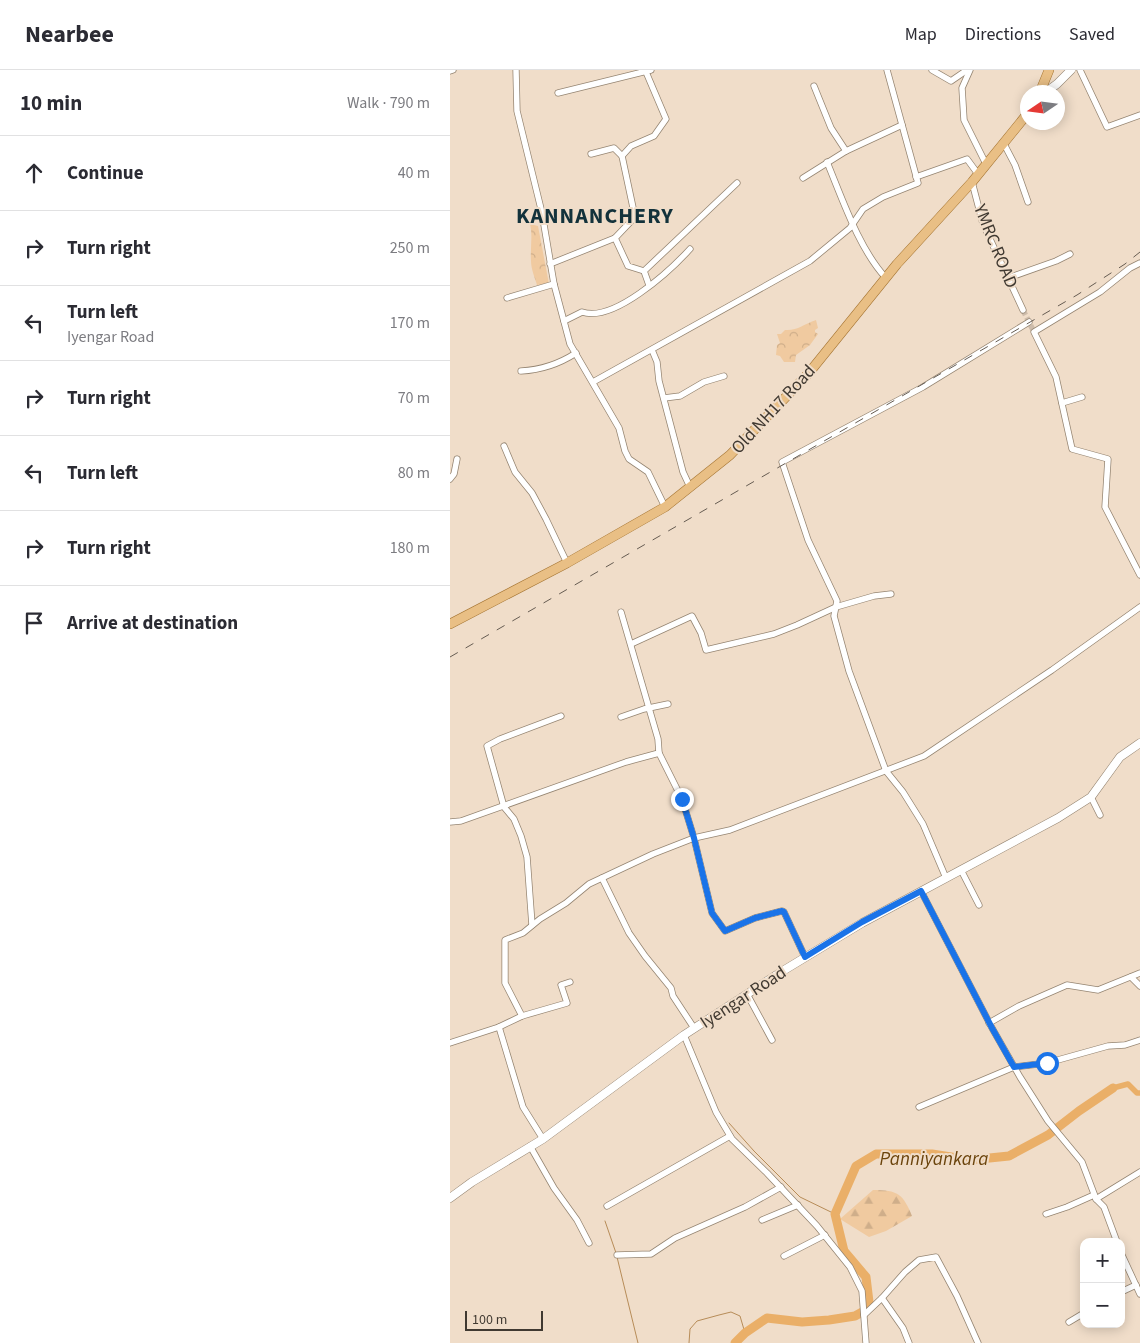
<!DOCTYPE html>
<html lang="en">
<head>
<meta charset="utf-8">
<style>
  body { margin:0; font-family:"Source Sans 3",sans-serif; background:#f2f2f3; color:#2b2b33 }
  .controls { position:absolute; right:15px; bottom:15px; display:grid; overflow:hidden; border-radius:10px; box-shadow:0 2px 12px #0003 }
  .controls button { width:45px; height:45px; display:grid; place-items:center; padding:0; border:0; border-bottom:1px solid #e1e1e2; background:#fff; color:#2b2b33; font:25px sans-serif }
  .compass { position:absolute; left:570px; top:15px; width:45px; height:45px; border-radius:50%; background:#fff; box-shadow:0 2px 12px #0003; rotate:257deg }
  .scale { position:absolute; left:15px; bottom:12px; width:78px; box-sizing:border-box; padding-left:5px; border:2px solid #403931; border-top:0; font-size:14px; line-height:18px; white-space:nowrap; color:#403931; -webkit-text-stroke:4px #f0ddc9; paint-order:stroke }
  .stop { position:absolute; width:15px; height:15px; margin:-11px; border:4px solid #1a73e8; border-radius:50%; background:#fff }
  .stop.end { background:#1a73e8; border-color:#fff; box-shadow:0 1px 5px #0008 }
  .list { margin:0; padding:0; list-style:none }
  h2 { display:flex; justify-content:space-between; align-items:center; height:65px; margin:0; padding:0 20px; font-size:21px }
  h2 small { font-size:16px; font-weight:400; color:#7c7c81 }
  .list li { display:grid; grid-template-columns:32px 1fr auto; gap:15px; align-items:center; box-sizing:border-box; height:75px; padding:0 20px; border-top:1px solid #e1e1e2 }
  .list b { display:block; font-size:19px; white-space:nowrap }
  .list p { margin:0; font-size:16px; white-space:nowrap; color:#7c7c81 }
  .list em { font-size:16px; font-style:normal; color:#7c7c81 }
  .icon { flex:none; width:28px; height:28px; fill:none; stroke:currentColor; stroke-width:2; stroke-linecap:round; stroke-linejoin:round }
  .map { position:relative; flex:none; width:690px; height:1273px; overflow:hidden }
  header { display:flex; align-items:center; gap:30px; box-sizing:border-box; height:70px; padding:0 25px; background:#fff; border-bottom:1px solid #e1e1e2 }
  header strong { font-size:24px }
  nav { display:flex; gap:28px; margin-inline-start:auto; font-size:18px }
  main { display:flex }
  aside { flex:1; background:#fff }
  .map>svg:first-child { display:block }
  .forest { fill:url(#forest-firs) }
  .park { fill:url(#park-crowns) }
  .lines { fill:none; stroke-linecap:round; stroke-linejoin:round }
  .stream { stroke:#b78c58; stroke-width:1 }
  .canal { stroke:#eaaf68; stroke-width:5.5 }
  .river { stroke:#eaaf68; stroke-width:9 }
  .minor-tunnel { stroke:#cdbcab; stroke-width:5.5; stroke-dasharray:5.5 3; stroke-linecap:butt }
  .minor-casing { stroke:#958572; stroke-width:7 }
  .secondary-casing { stroke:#958572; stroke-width:9 }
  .primary-casing { stroke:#a57533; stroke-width:10 }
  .minor { stroke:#fff; stroke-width:5.5 }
  .secondary { stroke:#fff; stroke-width:8 }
  .primary { stroke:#e9bf85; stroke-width:9 }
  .rail { stroke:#665c52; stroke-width:1; stroke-dasharray:9 9; stroke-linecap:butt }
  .route { stroke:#1a73e8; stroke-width:6 }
  .labels { text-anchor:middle; stroke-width:4; stroke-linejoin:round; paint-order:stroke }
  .street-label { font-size:18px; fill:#403931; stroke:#f0ddc9 }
  .water-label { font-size:19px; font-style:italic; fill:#6b440c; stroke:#f0ddc9 }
  .district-label { font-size:22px; font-weight:bold; letter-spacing:1px; fill:#13323b; stroke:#f0ddc9 }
</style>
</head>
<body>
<header>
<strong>Nearbee</strong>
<nav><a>Map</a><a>Directions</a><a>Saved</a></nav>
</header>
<main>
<aside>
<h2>10 min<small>Walk · 790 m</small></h2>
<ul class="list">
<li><svg class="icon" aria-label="ahead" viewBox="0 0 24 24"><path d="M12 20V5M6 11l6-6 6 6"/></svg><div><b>Continue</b></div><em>40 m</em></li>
<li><svg class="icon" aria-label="right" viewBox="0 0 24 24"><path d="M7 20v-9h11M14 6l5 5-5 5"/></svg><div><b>Turn right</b></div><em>250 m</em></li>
<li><svg class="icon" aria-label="left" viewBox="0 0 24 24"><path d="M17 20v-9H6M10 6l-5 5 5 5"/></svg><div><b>Turn left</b><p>Iyengar Road</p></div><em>170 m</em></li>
<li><svg class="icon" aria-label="right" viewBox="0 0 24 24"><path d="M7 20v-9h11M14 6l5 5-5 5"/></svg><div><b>Turn right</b></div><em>70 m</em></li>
<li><svg class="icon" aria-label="left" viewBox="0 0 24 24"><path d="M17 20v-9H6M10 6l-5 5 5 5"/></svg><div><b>Turn left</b></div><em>80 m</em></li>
<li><svg class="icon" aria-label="right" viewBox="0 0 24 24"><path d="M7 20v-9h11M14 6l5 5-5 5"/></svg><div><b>Turn right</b></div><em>180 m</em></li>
<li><svg class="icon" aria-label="arrive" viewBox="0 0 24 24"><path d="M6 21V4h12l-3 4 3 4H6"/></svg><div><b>Arrive at destination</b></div></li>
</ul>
</aside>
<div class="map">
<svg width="690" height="1273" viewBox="0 0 690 1273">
  <defs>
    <pattern id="forest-firs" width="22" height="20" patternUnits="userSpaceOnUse" patternTransform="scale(1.25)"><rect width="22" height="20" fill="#f0caa0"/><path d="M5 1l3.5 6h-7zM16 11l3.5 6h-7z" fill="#cfae8a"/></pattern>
    <pattern id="park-crowns" width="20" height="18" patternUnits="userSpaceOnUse" patternTransform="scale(1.25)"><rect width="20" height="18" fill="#f0caa0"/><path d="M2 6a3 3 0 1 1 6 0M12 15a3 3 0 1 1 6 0" fill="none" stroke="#cfae8a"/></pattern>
  </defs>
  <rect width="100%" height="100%" fill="#f0ddc9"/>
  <path class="forest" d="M423,1120C448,1120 453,1124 462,1146L436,1161L419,1167L390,1149Z"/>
  <g class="park">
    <path d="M80,154L88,156L99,214L87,215C85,208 81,199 81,191C80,179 83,166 80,154Z"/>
    <path d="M366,250L368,258L365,260V262L368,264L360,275L346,285L345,292H334L330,286L326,285L327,275L330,273L327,264H331L335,260C347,261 354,254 366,250Z"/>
  </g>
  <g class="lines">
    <g class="stream">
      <polyline points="279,1053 304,1081 350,1127 385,1144"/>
      <polyline points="155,1151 166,1183"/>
      <polyline points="167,1187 188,1273"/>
      <polyline points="239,1273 240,1259 247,1251 269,1245 281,1242 290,1246 295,1263"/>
    </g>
    <polyline class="canal" points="663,1018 678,1014 687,1023 690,1023"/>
    <polyline class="river" points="285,1273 295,1263 317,1248 352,1252 379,1250 405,1246 414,1241 419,1232 416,1207 394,1181 385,1144 406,1096 426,1084 482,1084 520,1090 559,1086 598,1065 629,1041 663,1018"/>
    <polyline class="minor-tunnel" points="573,240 584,262"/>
    <g class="minor-casing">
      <g id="minor">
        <polyline points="66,0 67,41 92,143 104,214 120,274 169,358 175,381 179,389 198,402 215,437"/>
        <polyline points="482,0 501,11 517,0"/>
        <polyline points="520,0 512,18 514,50 536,94"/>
        <polyline points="630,0 657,57 690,45"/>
        <polyline points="0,1 3,0"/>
        <polyline points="364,16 381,58 396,81"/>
        <polyline points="108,23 201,0"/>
        <polyline points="554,74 565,95 578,132"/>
        <polyline points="141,84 164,78 172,86"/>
        <path d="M377,92C392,128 409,179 436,208"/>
        <polyline points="466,107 517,89 528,104"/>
        <polyline points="353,108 396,81 452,55"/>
        <polyline points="522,112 533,154 573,240"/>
        <polyline points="690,193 680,198 650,222 584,262 606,307 622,379 658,389 655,437 690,505"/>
        <polyline points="100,194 165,168"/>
        <polyline points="194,201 178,196 165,168 185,147 172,86 181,76 204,66 216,49 196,2"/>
        <polyline points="558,208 606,191 620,184"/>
        <polyline points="199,215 194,201 287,113"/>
        <polyline points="57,228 104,214"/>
        <path d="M114,251L132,242C163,253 219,202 240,179"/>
        <polyline points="202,280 207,292 209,311 233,402 240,417"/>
        <path d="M71,301C91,300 109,294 126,283"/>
        <polyline points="143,312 360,191 400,158 413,139 433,127 468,113 437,0"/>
        <polyline points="214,328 230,326 254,312 274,306"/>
        <polyline points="612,333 632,327"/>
        <polyline points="54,376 65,402 82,423 96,449 117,493"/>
        <polyline points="0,409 4,404 7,389"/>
        <polyline points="171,542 208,669 209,683 232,729 244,768 262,843 275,861 305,848 332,841 334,842 355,887"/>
        <polyline points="181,574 242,546 251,563 256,580 324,564 347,555 386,537 424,526 441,524"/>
        <polyline points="171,647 194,639 218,634"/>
        <polyline points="641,727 650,745"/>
        <polyline points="0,752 11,751 176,692 209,683"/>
        <polyline points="511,800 529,835"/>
        <polyline points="152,808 179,863 195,886 221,918 223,926 244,958"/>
        <polyline points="496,808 473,754 453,722 436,701 399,601 384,546 387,531 358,470 332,392 473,317 579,252"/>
        <polyline points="471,821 542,958 570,1007 598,1051 632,1092 646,1129 654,1137 667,1172"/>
        <polyline points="82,855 77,787 71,766 64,749 54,737 37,676 50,669 111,646"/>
        <polyline points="681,907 690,916"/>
        <polyline points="297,924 322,970"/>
        <polyline points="72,946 117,933 111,915 120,912"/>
        <polyline points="539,953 569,936 617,915 648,920 690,903"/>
        <polyline points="234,965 266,1042 282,1069 317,1103 367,1156 400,1197 412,1221 416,1273"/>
        <polyline points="0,973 49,957"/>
        <polyline points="469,1037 564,997 597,993 658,976 675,975 690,970"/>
        <polyline points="93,1069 73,1037 49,957 72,946 55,913 55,870 73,863 90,849 116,833 139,814 203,784 244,768 280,760 474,686 602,600 690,537"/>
        <polyline points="80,1076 104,1118 127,1150 139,1173"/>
        <polyline points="646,1129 690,1102"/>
        <polyline points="157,1136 280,1066"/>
        <polyline points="596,1144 617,1137 644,1125"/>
        <polyline points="312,1150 348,1135"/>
        <polyline points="671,1183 690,1224"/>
        <polyline points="167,1185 201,1184 225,1168 295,1137 331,1117"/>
        <polyline points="334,1186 375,1165"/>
        <polyline points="671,1222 686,1215"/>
        <polyline points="432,1228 453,1258 459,1273"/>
        <polyline points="414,1245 432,1228 455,1202 469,1190 486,1187 507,1226 528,1273"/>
        <polyline points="619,1252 634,1243"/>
      </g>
    </g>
    <g class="secondary-casing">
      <g id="secondary">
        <polyline points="596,22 607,14 621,0"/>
        <polyline points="0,1128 22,1112 93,1069 234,965 331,902 412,853 608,748 641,727 670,687 690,673"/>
      </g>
    </g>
    <g class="primary-casing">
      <g id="primary">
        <polyline points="590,22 599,0"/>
        <polyline points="0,554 117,493 215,437 280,385 358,304 447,194 522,112 578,43"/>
      </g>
    </g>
    <use href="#minor" class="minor"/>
    <use href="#secondary" class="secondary"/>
    <use href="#primary" class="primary"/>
    <polyline class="rail" points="0,587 627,225 675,194 690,182"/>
  </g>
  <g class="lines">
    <polyline class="route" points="232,729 244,768 262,843 275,861 305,848 332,841 334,842 355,887 412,852 471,821 542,958 564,997 597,993"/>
  </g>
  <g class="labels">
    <g class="street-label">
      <text transform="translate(546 176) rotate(68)" y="6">YMRC ROAD</text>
      <text transform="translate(323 339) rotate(-47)" y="6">Old NH17 Road</text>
      <text transform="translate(293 927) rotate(-33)" y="6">Iyengar Road</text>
    </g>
    <g class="water-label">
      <text x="484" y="1095">Panniyankara</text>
    </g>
    <g class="district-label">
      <text x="145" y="153">KANNANCHERY</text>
    </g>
  </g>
</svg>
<div class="controls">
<button>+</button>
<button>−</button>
</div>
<svg class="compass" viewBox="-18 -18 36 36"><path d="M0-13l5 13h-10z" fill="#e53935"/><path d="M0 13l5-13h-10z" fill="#7c7c81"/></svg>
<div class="scale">100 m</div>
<div class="stop" style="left:597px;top:993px"></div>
<div class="stop end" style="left:232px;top:729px"></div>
</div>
</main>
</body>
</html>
